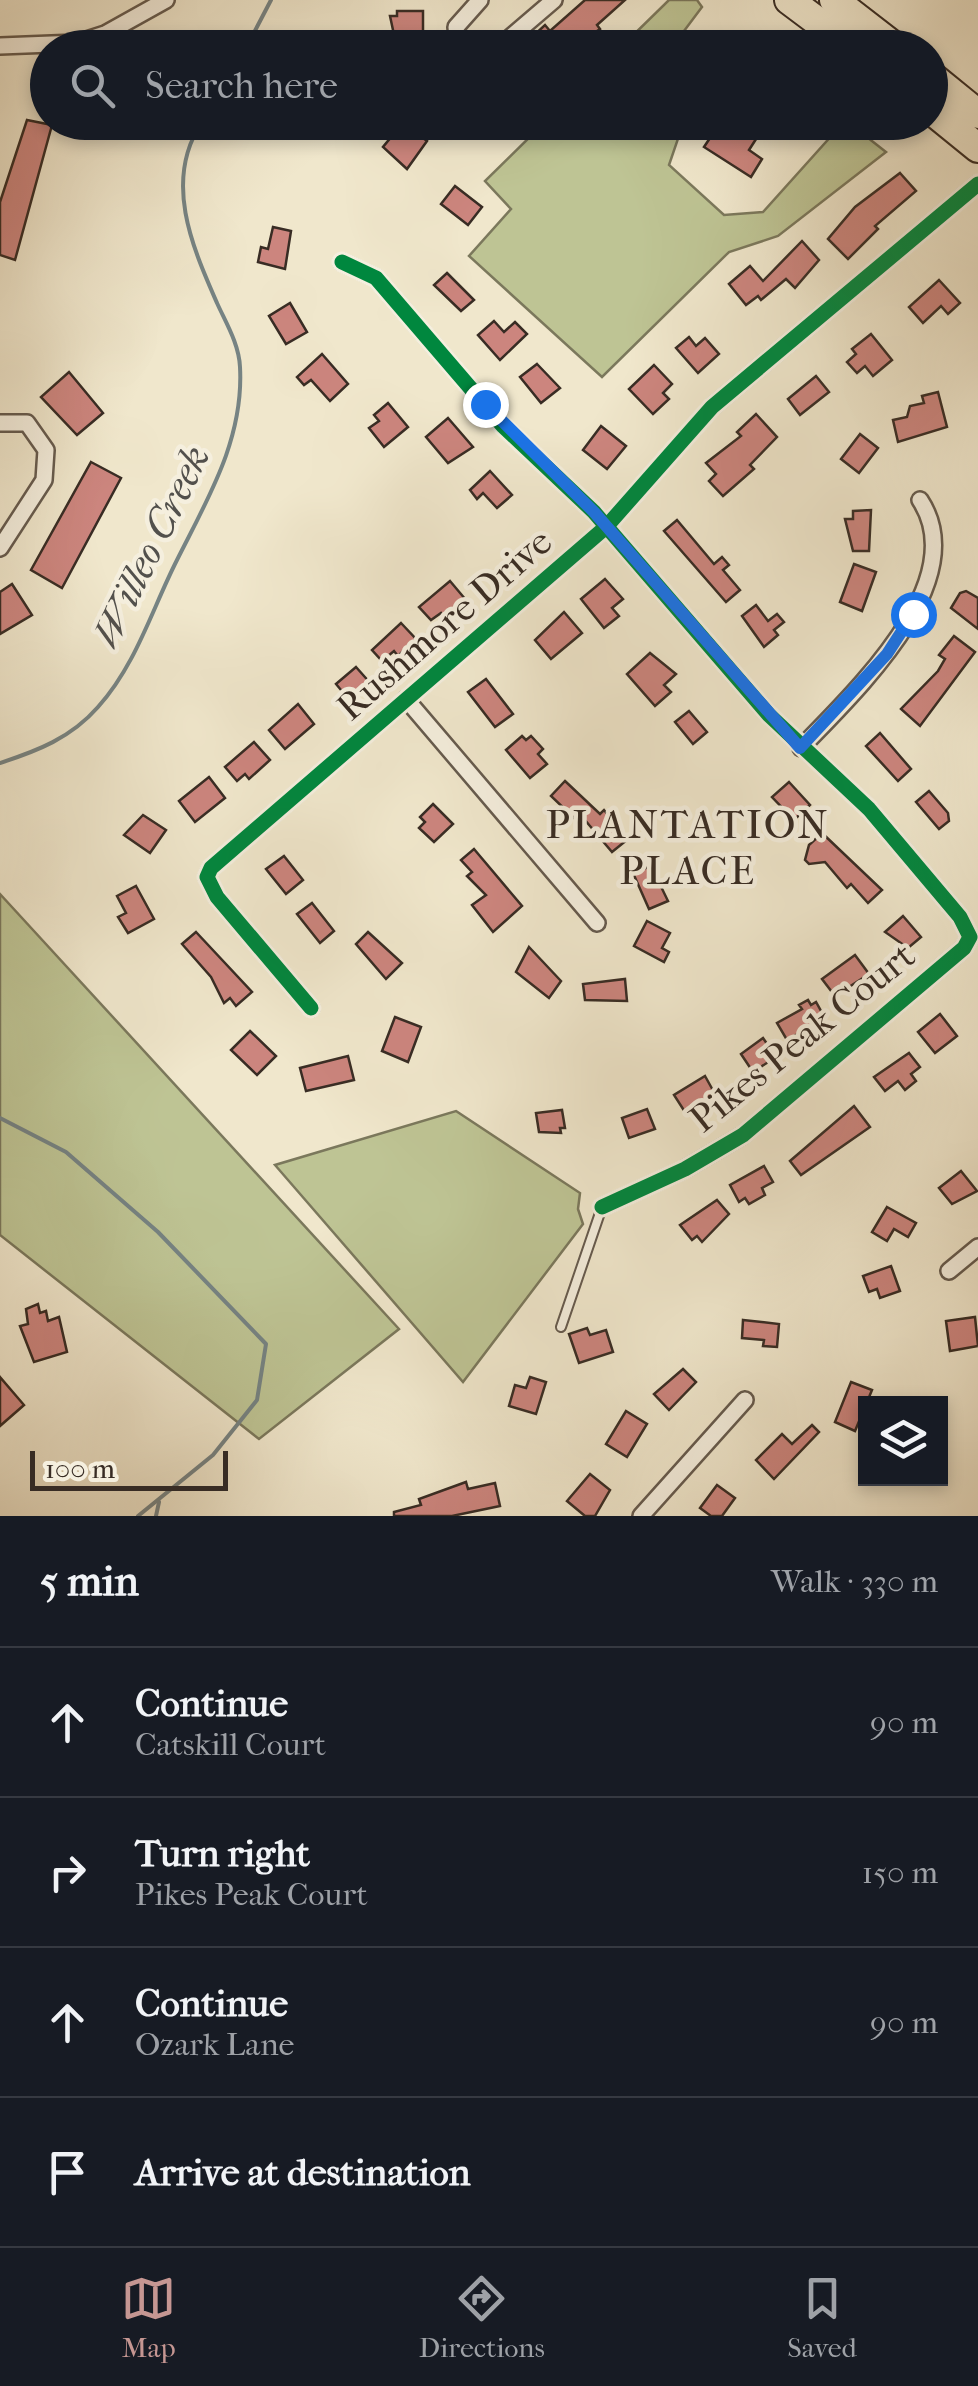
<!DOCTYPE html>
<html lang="en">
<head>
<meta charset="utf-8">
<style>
  body { margin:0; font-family:"IM FELL French Canon",serif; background:#242831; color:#f1f3f6 }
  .controls { position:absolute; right:30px; bottom:30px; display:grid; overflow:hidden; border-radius:0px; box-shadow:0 5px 15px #0003 }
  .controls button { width:90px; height:90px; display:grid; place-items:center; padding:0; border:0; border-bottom:2px solid #363941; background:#171b24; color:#f1f3f6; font:50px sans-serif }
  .scale { position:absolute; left:30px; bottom:25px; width:198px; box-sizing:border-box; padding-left:10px; border:5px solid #382c24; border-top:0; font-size:28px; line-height:35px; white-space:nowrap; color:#382c24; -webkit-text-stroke:8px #f5efde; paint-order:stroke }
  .stop { position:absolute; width:30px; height:30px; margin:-22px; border:8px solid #1a73e8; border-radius:50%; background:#fff }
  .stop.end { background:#1a73e8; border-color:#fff; box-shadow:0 2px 10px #0008 }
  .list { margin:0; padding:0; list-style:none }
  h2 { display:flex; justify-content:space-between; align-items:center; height:130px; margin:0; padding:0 40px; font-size:42px }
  h2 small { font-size:32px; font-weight:400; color:#9ea1a6 }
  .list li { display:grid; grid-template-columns:65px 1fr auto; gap:30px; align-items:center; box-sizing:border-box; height:150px; padding:0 40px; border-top:2px solid #363941 }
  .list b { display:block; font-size:38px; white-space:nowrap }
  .list p { margin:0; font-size:32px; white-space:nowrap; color:#9ea1a6 }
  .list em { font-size:32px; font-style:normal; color:#9ea1a6 }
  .icon { flex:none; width:55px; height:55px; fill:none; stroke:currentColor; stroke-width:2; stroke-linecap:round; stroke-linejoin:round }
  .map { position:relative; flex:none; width:978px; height:1516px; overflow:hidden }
  .search { position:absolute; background:#171b24; box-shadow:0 5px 15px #0003; left:30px; right:30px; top:30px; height:110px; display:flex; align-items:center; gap:25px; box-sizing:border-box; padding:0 35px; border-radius:55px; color:#9ea1a6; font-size:38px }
  .sheet { height:730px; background:#171b24 }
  nav { display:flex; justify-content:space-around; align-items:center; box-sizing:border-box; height:140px; border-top:2px solid #363941; background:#171b24; font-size:28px; color:#9ea1a6 }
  nav a { display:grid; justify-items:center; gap:5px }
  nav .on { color:#c59692 }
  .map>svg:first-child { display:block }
  .green { fill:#bec494; stroke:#7b785c; stroke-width:2.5 }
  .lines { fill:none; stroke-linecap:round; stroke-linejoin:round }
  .stream { stroke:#768383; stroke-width:4 }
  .building { fill:#cc857e; stroke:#382c24; stroke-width:2.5 }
  .lane-casing { stroke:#665b4e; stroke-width:12 }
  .street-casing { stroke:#665b4e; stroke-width:20 }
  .highway-casing { stroke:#382c24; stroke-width:32 }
  .lane { stroke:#f5efde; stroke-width:8 }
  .street { stroke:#f5efde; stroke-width:15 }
  .highway { stroke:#f0e7cc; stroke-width:28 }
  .cycleway-casing { stroke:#f5efde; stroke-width:21 }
  .cycleway { stroke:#00873e; stroke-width:15 }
  .route { stroke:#1a73e8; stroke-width:12 }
  .labels { text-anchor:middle; stroke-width:9; stroke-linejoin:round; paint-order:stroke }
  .street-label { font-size:38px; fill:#382c24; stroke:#f5efde }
  .water-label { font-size:40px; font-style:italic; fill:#52504c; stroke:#f5efde }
  .neighbourhood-label { font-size:40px; letter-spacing:2.5px; fill:#382c24; stroke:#f5efde }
</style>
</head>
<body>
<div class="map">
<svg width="978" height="1516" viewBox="0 0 978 1516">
  <rect width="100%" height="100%" fill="#f0e7cc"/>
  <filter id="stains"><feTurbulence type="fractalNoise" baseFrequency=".002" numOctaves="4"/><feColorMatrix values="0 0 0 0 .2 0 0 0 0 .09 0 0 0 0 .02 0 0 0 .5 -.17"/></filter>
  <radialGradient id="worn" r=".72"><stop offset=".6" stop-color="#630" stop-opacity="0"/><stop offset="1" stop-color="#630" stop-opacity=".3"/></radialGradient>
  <g class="green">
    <polygon points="669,0 697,0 702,7 672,47 621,47"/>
    <polygon points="545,122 673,123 681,130 669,165 724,215 763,212 843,123 849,123 886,152 778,236 729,252 602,377 469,256 511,209 485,181"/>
    <polygon points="0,894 399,1329 259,1439 0,1235"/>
    <polygon points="456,1111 580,1193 578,1209 583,1224 463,1382 275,1165"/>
  </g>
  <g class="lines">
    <g class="stream">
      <polyline points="246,48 271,0"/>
      <path d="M0,763C37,751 71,738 98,707C136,665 152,609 177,560C208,498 244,439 240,367C239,344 226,323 217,303C192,246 163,180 202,122"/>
      <polyline points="0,1118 66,1152 158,1232 266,1344 257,1400 213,1455 138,1516"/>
      <polyline points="156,1516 159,1502"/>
    </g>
  </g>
  <g class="building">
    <polygon points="585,0 625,0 597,25 600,29 572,48 520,48 545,25 550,31"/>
    <polygon points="397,11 423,11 423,44 396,44 390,16 397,16"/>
    <polygon points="27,120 52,125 15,260 0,255 0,202"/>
    <polygon points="734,122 767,122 749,150 762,159 751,177 704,147 716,129 725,135"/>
    <polygon points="411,129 427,141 407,169 383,147 397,130 406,136"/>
    <polygon points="900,173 916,191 875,226 878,229 848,259 828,239 855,207"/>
    <polygon points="455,186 482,207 468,225 441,204"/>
    <polygon points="273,227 291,231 285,269 258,262 261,247 268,249"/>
    <polygon points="802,241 819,260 795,288 786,279 761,300 758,296 746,305 729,284 750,266 763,281"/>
    <polygon points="447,273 474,300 461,311 434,285"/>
    <polygon points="939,280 960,303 948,314 941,306 923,323 909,307"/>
    <polygon points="290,303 307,332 286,344 269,316"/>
    <polygon points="494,321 504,332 515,322 527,334 500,360 478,335"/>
    <polygon points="871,334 892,360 873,376 865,366 857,373 847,362 856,354 852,349"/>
    <polygon points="689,337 696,346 705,338 719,354 698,373 676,348"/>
    <polygon points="322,354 348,384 330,401 311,380 304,385 297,377"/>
    <polygon points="537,364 560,388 541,403 520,377"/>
    <polygon points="654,365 672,384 663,393 669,399 653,414 629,389"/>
    <polygon points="69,372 103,413 77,435 41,397"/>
    <polygon points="816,376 829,392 800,415 788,399"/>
    <polygon points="938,392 947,427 898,442 893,420 907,417 910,406 924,403 922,396"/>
    <polygon points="388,403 408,427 384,447 369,428 379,421 374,415"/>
    <polygon points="756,414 777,437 750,465 754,469 723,496 709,481 716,474 706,463 741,436 737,432"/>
    <polygon points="448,418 473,447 448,463 426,437"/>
    <polygon points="601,426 626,446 607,469 583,450"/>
    <polygon points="860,434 878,448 859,473 841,459"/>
    <polygon points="91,462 121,478 62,588 31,570"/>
    <polygon points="490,471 512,495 497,508 483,493 477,499 470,490"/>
    <polygon points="871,510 869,551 853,551 845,519 853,519 853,511"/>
    <polygon points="677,520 714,564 722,557 729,565 723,570 740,590 726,602 664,531"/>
    <polygon points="854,564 876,572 862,611 840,602"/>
    <polygon points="605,579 623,599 612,608 619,616 604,628 581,599"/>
    <polygon points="450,581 466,600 445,618 441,613 431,620 419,607"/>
    <polygon points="12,584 32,615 0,634 0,592"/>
    <polygon points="966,591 978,598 978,629 951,608 960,593"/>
    <polygon points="756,605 768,621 777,614 784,622 774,630 778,635 764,647 742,616"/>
    <polygon points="564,612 582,633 551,659 535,640"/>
    <polygon points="401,623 416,639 398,656 394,651 382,661 372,650"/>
    <polygon points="954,636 975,652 920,726 901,709 938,671 945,659 939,655"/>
    <polygon points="650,653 676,674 664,685 671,692 655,706 627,674"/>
    <polygon points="356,667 372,685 351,702 336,684"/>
    <polygon points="486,679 513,714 495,727 468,692"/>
    <polygon points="298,704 314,724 285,749 269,730"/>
    <polygon points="689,711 707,732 693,744 675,722"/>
    <polygon points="880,733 911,769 898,781 866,746"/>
    <polygon points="522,736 526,740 531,736 543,749 538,754 547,764 530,778 506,750"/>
    <polygon points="254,742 270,760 249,779 245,774 237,781 225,767"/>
    <polygon points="209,777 225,798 195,822 179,801"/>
    <polygon points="565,781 600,814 604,810 628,839 612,852 579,813 574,818 551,796"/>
    <polygon points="789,782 810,805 794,820 772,797"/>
    <polygon points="929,791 948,813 949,821 939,829 916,802"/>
    <polygon points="433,804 453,824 434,842 419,828 425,822 420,817"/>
    <polygon points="143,815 166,830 150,853 124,835"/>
    <polygon points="822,833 882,890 868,903 851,884 847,888 825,862 809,864 805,860 809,845"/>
    <polygon points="474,849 522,906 493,932 472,905 486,895 467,876 472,872 461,860"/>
    <polygon points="284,856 303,880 286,894 266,869"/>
    <polygon points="651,866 668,901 649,909 633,873"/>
    <polygon points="136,886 154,919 128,933 118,917 126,913 117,896"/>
    <polygon points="312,903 334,931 320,943 297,914"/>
    <polygon points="903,916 921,937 908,948 885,932"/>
    <polygon points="647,921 670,933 662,948 669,952 664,962 634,946"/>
    <polygon points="196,932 252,992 236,1006 230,998 224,1003 211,977 182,944"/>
    <polygon points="368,932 402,963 386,979 356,944"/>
    <polygon points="529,947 561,981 549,998 516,972"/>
    <polygon points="855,955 869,974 835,996 822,979"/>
    <polygon points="625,979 627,1001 585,1000 583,984"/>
    <polygon points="808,1000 811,1005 816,1002 825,1018 820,1021 824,1029 816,1033 812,1026 787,1040 777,1023 802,1009 799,1005"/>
    <polygon points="940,1014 957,1036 935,1053 918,1032"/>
    <polygon points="395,1017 421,1027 408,1062 382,1051"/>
    <polygon points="250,1031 276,1056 257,1075 231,1050"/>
    <polygon points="763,1038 776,1057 753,1072 741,1054"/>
    <polygon points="909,1053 920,1067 911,1074 916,1081 905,1090 898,1081 885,1091 874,1077"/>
    <polygon points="348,1056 354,1080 306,1091 300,1068"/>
    <polygon points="705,1076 715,1094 685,1112 674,1095"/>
    <polygon points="854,1106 870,1127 801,1175 790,1161"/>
    <polygon points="647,1109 655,1129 629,1138 622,1118"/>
    <polygon points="562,1110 565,1128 560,1128 561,1133 539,1132 536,1113"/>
    <polygon points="764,1166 773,1182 762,1188 765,1195 749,1204 745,1198 739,1202 730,1185"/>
    <polygon points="961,1171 977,1191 952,1204 939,1188"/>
    <polygon points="717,1200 729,1214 702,1242 697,1236 692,1240 680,1225"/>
    <polygon points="887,1207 916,1223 908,1237 894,1229 887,1241 872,1232"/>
    <polygon points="891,1266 900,1291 880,1298 877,1289 869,1292 863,1276"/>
    <polygon points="38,1304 40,1313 46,1311 48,1321 59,1317 67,1352 34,1362 20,1326 28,1324 26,1309"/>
    <polygon points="975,1317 978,1346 950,1351 946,1321"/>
    <polygon points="743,1320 779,1324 777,1347 763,1346 764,1340 742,1338"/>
    <polygon points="587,1328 590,1335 606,1330 613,1352 579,1363 569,1334"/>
    <polygon points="683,1369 696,1382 669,1410 654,1394"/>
    <polygon points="0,1377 24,1405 0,1426"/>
    <polygon points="530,1377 546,1382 536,1414 509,1406 515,1385 526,1388"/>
    <polygon points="851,1382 872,1390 855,1431 835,1422"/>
    <polygon points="626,1411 647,1424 627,1457 606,1444"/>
    <polygon points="812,1425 819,1432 774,1479 756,1460 782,1434 792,1444"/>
    <polygon points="590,1474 610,1490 595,1516 585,1516 567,1501"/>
    <polygon points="466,1482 468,1489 495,1483 500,1506 452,1516 394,1516 394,1512 421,1505 419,1499"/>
    <polygon points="717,1485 735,1498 722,1516 711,1516 700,1508"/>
  </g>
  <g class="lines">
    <g class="lane-casing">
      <polyline id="lane" points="561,1327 602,1207"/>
    </g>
    <g class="street-casing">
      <g id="street">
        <polyline points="0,46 77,43 105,34 166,0"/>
        <polyline points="458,48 456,27 480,0"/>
        <polyline points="498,48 554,0"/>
        <polyline points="342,262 376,278 503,426 594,512 769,715 869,809 960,917 970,937 964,948 743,1135 685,1169 602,1207"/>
        <polyline points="0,423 27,423 46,450 44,480 0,548"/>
        <polyline points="406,699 597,923"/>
        <path d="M801,748C852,694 974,582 920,500"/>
        <polyline points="311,1008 217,897 207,877 211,868 606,527 712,407 978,184"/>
        <polyline points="949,1271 978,1247"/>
        <polyline points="641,1516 745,1400"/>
      </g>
    </g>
    <g class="highway-casing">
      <g id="highway">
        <polyline points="789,0 853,48"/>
        <polyline points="834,0 896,48"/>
        <polyline points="930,75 978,114"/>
        <polyline points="930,109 978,148"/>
      </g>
    </g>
    <use href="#lane" class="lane"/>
    <use href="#street" class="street"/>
    <use href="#highway" class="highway"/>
    <g class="cycleway-casing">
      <g id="cycleway">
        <polyline points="342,262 376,278 503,426 594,512 769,715 869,809 960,917 970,937 964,948 743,1135 685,1169 602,1207"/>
        <polyline points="311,1008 217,897 207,877 211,868 606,527 712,407 978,184"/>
      </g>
    </g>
    <use href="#cycleway" class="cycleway"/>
  </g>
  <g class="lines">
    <polyline class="route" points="485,404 594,512 800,748 887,654 913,614"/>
  </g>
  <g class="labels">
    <g class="street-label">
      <text transform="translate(444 624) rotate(-41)" y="13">Rushmore Drive</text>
      <text transform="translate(802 1037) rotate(-39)" y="13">Pikes Peak Court</text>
    </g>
    <g class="water-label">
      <text transform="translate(150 546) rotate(-64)" y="14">Willeo Creek</text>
    </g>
    <g class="neighbourhood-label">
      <text x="688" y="838">PLANTATION<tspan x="688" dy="46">PLACE</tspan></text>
    </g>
  </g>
  <rect width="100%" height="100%" filter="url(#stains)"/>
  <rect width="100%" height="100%" fill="url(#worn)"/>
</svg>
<div class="controls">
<button><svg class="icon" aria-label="layers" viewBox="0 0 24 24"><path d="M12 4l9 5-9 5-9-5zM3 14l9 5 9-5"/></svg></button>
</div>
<div class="scale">100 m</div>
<div class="stop" style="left:913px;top:614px"></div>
<div class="stop end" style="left:485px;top:404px"></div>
<div class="search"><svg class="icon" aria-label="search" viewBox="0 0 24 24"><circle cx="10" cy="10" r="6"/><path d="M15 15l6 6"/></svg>Search here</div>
</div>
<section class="sheet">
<h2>5 min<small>Walk · 330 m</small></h2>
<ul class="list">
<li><svg class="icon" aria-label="ahead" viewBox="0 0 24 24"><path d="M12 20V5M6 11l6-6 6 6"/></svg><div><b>Continue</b><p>Catskill Court</p></div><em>90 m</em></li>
<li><svg class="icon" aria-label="right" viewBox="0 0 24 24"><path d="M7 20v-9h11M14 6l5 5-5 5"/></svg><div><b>Turn right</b><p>Pikes Peak Court</p></div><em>150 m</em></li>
<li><svg class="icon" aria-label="ahead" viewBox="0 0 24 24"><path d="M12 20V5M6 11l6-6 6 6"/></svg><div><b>Continue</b><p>Ozark Lane</p></div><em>90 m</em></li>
<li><svg class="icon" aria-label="arrive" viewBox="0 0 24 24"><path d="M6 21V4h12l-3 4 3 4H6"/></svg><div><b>Arrive at destination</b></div></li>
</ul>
</section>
<nav>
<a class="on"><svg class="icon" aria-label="map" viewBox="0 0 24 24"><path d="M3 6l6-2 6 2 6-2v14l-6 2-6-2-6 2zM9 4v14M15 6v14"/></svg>Map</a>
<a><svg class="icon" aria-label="directions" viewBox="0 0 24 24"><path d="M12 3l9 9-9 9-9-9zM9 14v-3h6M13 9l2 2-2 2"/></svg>Directions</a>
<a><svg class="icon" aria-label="saved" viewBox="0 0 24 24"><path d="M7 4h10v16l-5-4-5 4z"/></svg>Saved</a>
</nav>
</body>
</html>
